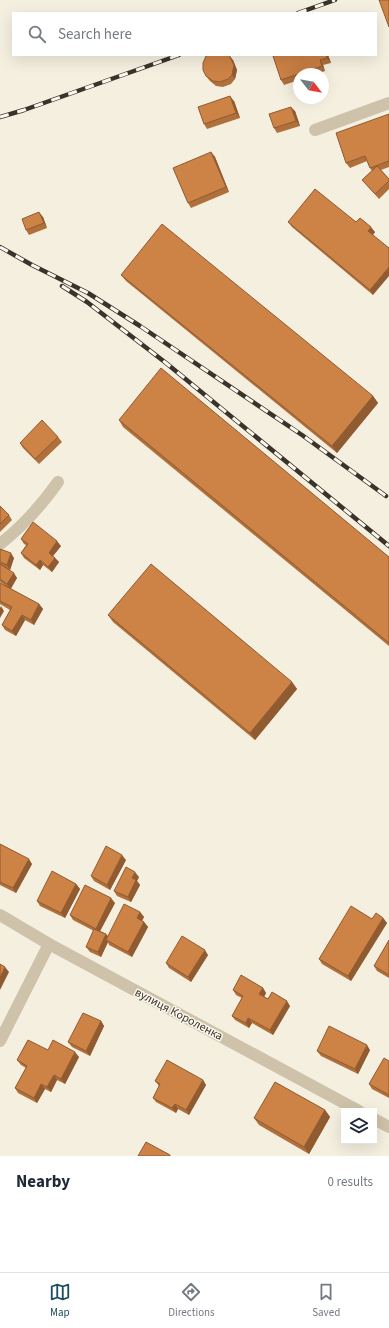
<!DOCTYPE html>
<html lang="en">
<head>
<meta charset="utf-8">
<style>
  body { margin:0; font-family:"Source Sans 3",sans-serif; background:#f2f2f3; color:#1f2937 }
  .controls { position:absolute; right:12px; bottom:12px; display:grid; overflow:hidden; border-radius:0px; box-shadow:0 4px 16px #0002 }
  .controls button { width:36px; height:36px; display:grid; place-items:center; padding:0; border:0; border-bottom:1px solid #e0e1e3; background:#fff; color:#1f2937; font:20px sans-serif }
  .compass { position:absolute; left:293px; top:68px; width:36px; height:36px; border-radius:50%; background:#fff; box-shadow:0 4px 16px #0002; rotate:121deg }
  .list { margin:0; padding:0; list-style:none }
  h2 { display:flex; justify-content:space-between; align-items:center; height:52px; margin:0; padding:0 16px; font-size:17px }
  h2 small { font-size:13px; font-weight:400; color:#747a83 }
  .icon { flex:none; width:22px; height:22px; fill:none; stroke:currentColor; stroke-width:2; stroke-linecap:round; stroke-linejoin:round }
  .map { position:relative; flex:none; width:389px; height:1156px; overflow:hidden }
  .search { position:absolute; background:#fff; box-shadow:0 4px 16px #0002; left:12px; right:12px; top:12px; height:44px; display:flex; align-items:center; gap:10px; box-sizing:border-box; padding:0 14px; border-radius:0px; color:#747a83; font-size:15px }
  .sheet { height:116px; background:#fff }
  nav { display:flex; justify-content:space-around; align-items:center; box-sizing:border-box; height:56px; border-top:1px solid #e0e1e3; background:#fff; font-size:11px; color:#747a83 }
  nav a { display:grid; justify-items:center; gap:2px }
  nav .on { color:#1c4d60 }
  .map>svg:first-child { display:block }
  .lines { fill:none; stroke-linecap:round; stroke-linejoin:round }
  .minor { stroke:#cec2aa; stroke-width:12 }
  .rail-casing { stroke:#3b332a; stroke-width:4.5 }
  .rail { stroke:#fbf8ed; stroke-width:3; stroke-dasharray:9; stroke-linecap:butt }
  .wall { fill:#b0703c }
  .shaded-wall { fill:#905b31 }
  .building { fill:#cd8246; stroke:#905b31 }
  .labels { text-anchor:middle; stroke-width:3; stroke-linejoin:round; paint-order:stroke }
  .street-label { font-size:12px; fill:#3b332a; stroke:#fbf8ed }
</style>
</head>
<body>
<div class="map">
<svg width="389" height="1156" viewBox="0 0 389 1156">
  <rect width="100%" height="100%" fill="#f5efe0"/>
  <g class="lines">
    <g class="minor">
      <polyline points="315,130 389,103"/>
      <path d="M0,544C23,526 41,506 58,482"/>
      <polyline points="0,915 49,944 359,1111"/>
      <polyline points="0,1041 49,944"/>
      <polyline points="374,1119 389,1127"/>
    </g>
    <g class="rail-casing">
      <g id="rail">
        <polyline points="298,13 335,0"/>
        <polyline points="0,117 24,110 179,55"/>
        <polyline points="0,247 32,265 88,293 140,326 302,435 386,496"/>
        <polyline points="62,286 87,302 166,363 389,546"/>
      </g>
    </g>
    <use href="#rail" class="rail"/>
  </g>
  <g class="wall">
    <polygon points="275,55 328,55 331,63 323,65 325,71 317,74 299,74 299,80 284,85 281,80"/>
    <polygon points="233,60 237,70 235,79 231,84 223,87 216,86 210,81 206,76"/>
    <polygon points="234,101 240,118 207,129 204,124"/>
    <polygon points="295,111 300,126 277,133 274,128"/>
    <polygon points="389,114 389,167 381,170 389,179 389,189 379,199 366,184 362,180 372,171 370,168 367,161 350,168 346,163"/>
    <polygon points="211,152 215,157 229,192 191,208 188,203"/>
    <polygon points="43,217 47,228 29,235 26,230"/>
    <polygon points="288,222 356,222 375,232 373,235 373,295 292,227"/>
    <polygon points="121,275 373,396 378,403 337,453 126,281"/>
    <polygon points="119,420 389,557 389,646 123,427"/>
    <polygon points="58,437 62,442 39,464 23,448 20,443"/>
    <polygon points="0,506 9,515 12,520 0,532"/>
    <polygon points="21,539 61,546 53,556 59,562 52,572 43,565 40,570 24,558 21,553 26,545 24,544"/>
    <polygon points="0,549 14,558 10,570 8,569 17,578 11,589 39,604 43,609 34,625 25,620 16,636 5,630 2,625 10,610 0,604 0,583 6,586 0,582"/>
    <polygon points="108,615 292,682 297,689 255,740 113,622"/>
    <polygon points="0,844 32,864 16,893 0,885"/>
    <polygon points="126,860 110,890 94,881 91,876"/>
    <polygon points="139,877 137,881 140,885 131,902 117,896 114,891"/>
    <polygon points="76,884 80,889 65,918 40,906 37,901"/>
    <polygon points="115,903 100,931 106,934 108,936 140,912 144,917 142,921 144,922 148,927 132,957 109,945 108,942 101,957 90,952 86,947 94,931 73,920 70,915"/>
    <polygon points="383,918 387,923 351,981 322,964 319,959"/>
    <polygon points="389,940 389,978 377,971 374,966"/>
    <polygon points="208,955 191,982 169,968 166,963"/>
    <polygon points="263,988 266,993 264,997 268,999 290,1006 273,1035 252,1023 249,1028 235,1020 232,1016 242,998 236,995 233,990"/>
    <polygon points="101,1021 104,1026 90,1056 72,1047 68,1042"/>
    <polygon points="48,1050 79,1057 65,1084 57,1080 51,1092 45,1089 37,1103 18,1093 15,1088 26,1068 21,1065 17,1060"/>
    <polygon points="370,1050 358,1074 321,1056 317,1051"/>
    <polygon points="389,1061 389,1098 372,1089 369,1084"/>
    <polygon points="203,1080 206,1085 189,1115 178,1109 176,1113 156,1102 153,1098 159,1086 155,1081"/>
    <polygon points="325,1110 330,1117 309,1154 259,1125 254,1118"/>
  </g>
  <g class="shaded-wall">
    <polygon points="229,55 233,60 237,70 235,79 232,75"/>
    <polygon points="326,55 328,55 331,63 327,58"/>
    <polygon points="320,60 323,65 325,71 322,66"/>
    <polygon points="230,96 234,101 240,118 236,113"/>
    <polygon points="291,107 295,111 300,126 296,121"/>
    <polygon points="211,152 215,157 229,192 226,187"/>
    <polygon points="39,212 43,217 47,228 44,223"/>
    <polygon points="371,227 375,232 372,236 368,231"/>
    <polygon points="389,267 389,276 373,295 370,290"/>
    <polygon points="373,396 378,403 337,453 332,446"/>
    <polygon points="57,541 61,546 52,557 49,553"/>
    <polygon points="11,553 14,558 10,570 7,565"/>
    <polygon points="55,558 59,562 52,572 48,567"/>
    <polygon points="40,560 43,565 40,570 36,565"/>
    <polygon points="14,573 17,578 10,589 7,584"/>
    <polygon points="39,604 43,609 34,625 31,620"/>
    <polygon points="1,606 4,611 0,618 0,608"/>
    <polygon points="22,615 25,620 16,636 12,631"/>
    <polygon points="292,682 297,689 255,740 250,733"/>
    <polygon points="122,855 126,860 110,890 107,885"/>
    <polygon points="29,859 32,864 16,893 13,888"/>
    <polygon points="135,872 139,877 137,881 140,885 131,902 128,897 132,878"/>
    <polygon points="76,884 80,889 65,918 61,913"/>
    <polygon points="111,898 115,903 99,933 96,929"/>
    <polygon points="140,912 144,917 140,923 137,918"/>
    <polygon points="383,918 387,923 351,981 348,976"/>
    <polygon points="144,922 148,927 132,957 128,952"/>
    <polygon points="106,934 109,939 106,940 108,942 101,957 98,952"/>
    <polygon points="205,950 208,955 191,982 188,977"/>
    <polygon points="5,967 9,972 0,990 0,978"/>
    <polygon points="263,988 266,993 263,999 259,994"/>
    <polygon points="287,1001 290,1006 273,1035 270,1030"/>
    <polygon points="248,1018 252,1023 249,1028 246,1023"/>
    <polygon points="101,1021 104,1026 90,1056 86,1051"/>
    <polygon points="367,1045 370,1050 358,1074 355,1069"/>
    <polygon points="75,1052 79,1057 65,1084 61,1079"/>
    <polygon points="54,1075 57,1080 51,1092 47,1087"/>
    <polygon points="203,1080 206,1085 189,1115 186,1110"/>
    <polygon points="41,1084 45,1089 37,1103 34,1098"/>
    <polygon points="175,1104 178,1109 176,1113 172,1108"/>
    <polygon points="325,1110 330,1117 309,1154 304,1147"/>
  </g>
  <g class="building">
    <polygon points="379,0 389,0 389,27"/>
    <polygon points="208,55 229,55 234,65 232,75 228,79 220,82 213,81 206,76 203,70 203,63 206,56"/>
    <polygon points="275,55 326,55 327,58 320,60 322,66 281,80 273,56"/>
    <polygon points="230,96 236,113 204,124 198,107"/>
    <polygon points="291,107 296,121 274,128 269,114"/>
    <polygon points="389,114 389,161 370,168 365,156 346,163 336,133"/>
    <polygon points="211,152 226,187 188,203 173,168"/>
    <polygon points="377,166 389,179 389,181 375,194 362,180"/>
    <polygon points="315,189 356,222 360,218 371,227 368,231 389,248 389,267 370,290 288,222"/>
    <polygon points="39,212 44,223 26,230 22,219"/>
    <polygon points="162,224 373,396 332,446 121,275"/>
    <polygon points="161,368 389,557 389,643 119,420"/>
    <polygon points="42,420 58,437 35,459 20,443"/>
    <polygon points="0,506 9,515 0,524"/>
    <polygon points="33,522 57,541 49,553 55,558 48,567 40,560 36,565 21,553 28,544 21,539"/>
    <polygon points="0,549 11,553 7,565 0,562"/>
    <polygon points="0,564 14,573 7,584 0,579"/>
    <polygon points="151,564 292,682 250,733 108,615"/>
    <polygon points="0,583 39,604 31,620 22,615 12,631 2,625 12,607 0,601"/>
    <polygon points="0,844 29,859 13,888 0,882"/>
    <polygon points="106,846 122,855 107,885 91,876"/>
    <polygon points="126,867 135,872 132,878 136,880 128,897 114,891"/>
    <polygon points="52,871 76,884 61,913 37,901"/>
    <polygon points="85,885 111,898 96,929 70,915"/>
    <polygon points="124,904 140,912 137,918 144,922 128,952 106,940"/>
    <polygon points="351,906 372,919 376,913 383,918 348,976 319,959"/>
    <polygon points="94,929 106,934 98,952 86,947"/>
    <polygon points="182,936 205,950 188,977 166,963"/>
    <polygon points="389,940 389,975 374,966"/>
    <polygon points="0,964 5,967 0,978"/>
    <polygon points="241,975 263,988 259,994 268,999 272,992 287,1001 270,1030 248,1018 246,1023 232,1016 243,996 233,990"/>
    <polygon points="83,1013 101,1021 86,1051 68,1042"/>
    <polygon points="329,1026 367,1045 355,1069 317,1051"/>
    <polygon points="28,1040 48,1050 53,1040 75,1052 61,1079 54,1075 47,1087 41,1084 34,1098 15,1088 27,1066 17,1060"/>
    <polygon points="384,1058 389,1061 389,1095 369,1084"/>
    <polygon points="167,1060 203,1080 186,1110 175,1104 172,1108 153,1098 160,1084 155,1081"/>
    <polygon points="275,1082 325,1110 304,1147 254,1118"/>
    <polygon points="146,1142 170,1155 170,1156 138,1156"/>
  </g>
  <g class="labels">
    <g class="street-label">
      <text transform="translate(179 1014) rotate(28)" y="4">вулиця Короленка</text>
    </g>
  </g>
</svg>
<div class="controls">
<button><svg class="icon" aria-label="layers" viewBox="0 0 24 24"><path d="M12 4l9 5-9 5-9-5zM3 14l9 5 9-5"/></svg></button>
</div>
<svg class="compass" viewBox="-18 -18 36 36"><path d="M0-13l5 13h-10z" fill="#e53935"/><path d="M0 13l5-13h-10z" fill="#747a83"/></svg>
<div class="search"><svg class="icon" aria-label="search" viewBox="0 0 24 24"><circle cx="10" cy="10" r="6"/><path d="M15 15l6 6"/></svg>Search here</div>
</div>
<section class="sheet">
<h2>Nearby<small>0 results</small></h2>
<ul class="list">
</ul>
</section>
<nav>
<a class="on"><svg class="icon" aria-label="map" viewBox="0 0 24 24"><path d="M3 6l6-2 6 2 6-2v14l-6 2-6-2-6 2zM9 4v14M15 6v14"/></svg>Map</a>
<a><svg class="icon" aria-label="directions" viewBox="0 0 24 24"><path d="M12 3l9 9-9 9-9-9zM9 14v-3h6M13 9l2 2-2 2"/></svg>Directions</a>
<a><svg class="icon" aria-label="saved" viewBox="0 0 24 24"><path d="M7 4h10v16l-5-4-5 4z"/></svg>Saved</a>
</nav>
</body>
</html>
